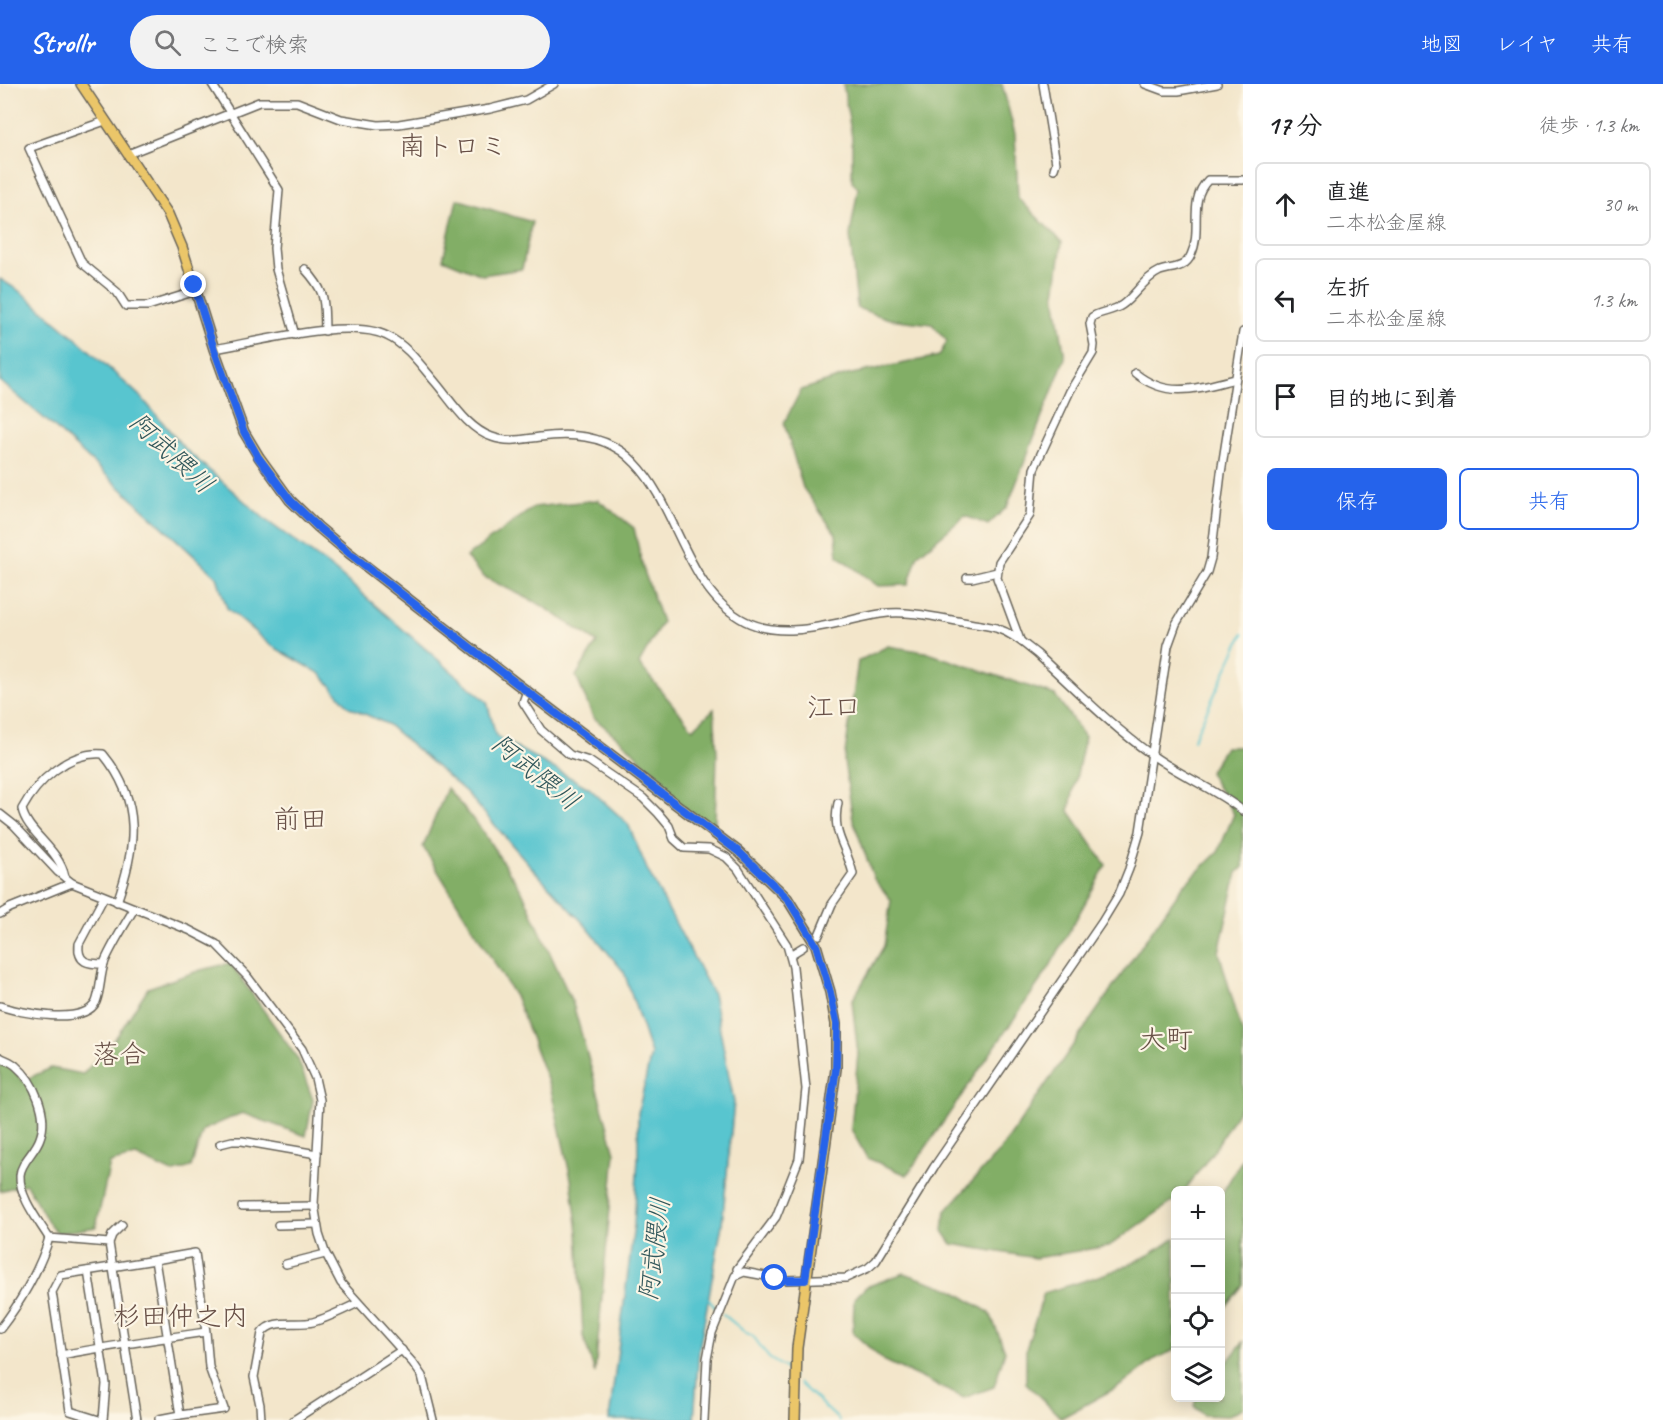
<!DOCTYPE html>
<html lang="ja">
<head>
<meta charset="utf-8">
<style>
  body { margin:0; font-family:Caveat,"Klee One",sans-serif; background:#f2f2f2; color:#202124 }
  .controls { position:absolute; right:18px; bottom:18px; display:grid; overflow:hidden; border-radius:9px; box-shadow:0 3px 15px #0003 }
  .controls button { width:54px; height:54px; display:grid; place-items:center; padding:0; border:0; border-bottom:2px solid #e0e0e0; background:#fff; color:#202124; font:30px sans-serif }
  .stop { position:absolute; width:18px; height:18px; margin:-14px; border:4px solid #2563eb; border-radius:50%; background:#fff }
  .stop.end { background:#2563eb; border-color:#fff; box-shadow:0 2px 6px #0008 }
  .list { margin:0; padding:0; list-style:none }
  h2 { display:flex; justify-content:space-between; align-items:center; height:78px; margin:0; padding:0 24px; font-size:26px }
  h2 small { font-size:20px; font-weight:400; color:#757577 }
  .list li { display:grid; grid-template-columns:39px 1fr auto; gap:18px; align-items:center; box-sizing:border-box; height:84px; margin:0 12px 12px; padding:0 12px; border:2px solid #e0e0e0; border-radius:9px }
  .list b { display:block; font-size:22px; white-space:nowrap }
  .list p { margin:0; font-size:20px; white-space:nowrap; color:#757577 }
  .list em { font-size:20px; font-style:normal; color:#757577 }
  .actions { display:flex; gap:12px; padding:18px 24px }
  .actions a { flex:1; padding:14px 0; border:2px solid #2563eb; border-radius:9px; text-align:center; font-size:21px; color:#2563eb }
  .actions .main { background:#2563eb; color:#fff }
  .icon { flex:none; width:33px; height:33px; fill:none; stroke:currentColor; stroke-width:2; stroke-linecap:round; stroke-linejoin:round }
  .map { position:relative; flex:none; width:1243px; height:1336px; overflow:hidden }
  header { display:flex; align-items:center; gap:36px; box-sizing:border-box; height:84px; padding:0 30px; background:#2563eb; color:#fff }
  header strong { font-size:28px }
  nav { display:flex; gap:33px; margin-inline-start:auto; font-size:21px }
  .search { width:420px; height:54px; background:#f2f2f2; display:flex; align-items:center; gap:15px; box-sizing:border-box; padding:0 21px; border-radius:33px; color:#757577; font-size:22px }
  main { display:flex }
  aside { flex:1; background:#fff }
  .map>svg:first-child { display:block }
  .forest { fill:#82ae66; stroke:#4f6541; stroke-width:1.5 }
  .water { fill:#58c5cf; stroke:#3a7076; stroke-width:1.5 }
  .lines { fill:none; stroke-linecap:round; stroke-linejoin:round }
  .stream { stroke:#58c5cf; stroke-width:2 }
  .minor-casing { stroke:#676359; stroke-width:10 }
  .major-casing { stroke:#676359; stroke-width:12 }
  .minor { stroke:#fff; stroke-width:7 }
  .major { stroke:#ebc669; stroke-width:9 }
  .route { stroke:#2563eb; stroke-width:8 }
  .labels { text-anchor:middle; stroke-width:4.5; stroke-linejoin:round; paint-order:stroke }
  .water-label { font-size:26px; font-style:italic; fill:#31575b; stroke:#fcf5e5 }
  .quarter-label { font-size:27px; fill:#685047; stroke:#fcf5e5 }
</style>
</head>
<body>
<header>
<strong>Strollr</strong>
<div class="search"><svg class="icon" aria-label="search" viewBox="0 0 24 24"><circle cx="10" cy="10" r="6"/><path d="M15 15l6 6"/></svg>ここで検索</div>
<nav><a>地図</a><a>レイヤ</a><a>共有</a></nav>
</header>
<main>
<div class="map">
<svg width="1243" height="1336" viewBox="0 0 1243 1336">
  <rect width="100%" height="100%" fill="#fcf5e5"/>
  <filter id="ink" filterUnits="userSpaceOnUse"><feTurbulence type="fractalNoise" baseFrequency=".0167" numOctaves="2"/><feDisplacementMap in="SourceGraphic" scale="12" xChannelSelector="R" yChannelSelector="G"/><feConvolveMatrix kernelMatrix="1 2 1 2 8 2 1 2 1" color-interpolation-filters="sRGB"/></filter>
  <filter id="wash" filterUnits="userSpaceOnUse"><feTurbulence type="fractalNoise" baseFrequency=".008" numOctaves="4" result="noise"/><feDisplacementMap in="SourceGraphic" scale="24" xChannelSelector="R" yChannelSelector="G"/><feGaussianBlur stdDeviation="1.35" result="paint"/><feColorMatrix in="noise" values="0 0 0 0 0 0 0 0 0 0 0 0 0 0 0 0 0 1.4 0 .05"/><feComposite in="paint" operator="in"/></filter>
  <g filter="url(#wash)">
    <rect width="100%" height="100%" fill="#f3e6cb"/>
    <g class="forest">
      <polygon points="843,0 1002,0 1015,50 1018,114 1062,158 1055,211 1065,274 1007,423 988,441 965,432 918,471 908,501 878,502 838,472 836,450 803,404 784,339 801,306 847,291 939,272 947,257 932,240 889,235 857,224 850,151 858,104 852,97 852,54"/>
      <polygon points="457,115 532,138 522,185 482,191 443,175"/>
      <polygon points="598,416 634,444 643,484 662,538 639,580 693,645 714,625 717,669 715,740 693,734 630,664 593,633 576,592 597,558 541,521 484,493 466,473 534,423"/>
      <polygon points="888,562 925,568 1055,611 1085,653 1069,727 1106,781 1049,884 907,1091 867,1074 851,1045 858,970 852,917 884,862 891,816 874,795 853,736 844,677 858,577"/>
      <polygon points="1225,663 1243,663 1243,783 1237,789 1219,868 1243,952 1243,1018 1215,1065 1185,1106 1176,1106 1175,1116 1109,1162 1035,1174 952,1160 943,1147 945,1128 1002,1064 1182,803 1218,768 1234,730 1209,689"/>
      <polygon points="447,704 481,745 523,809 573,920 615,1069 595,1289 583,1252 578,1148 571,1095 551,1006 516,914 423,763"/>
      <polygon points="230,879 298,975 313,1016 306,1052 242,1029 203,1046 191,1083 172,1089 136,1072 110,1079 96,1143 58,1149 50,1141 26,1100 0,1107 0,977 15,986 22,997 51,984 83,990 117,952 148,904 201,886"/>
      <polygon points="1243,1074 1243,1201 1221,1229 1221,1111"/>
      <path d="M1175,1154V1266L1157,1274L1123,1300L1061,1334L1026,1299V1265L1044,1209C1090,1195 1137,1183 1175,1154Z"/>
      <polygon points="904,1189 951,1205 990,1229 1005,1267 994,1303 964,1314 883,1276 853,1249 854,1215 866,1203"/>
      <polygon points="1243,1258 1243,1324 1227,1332 1203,1331 1194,1322 1196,1314 1220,1314 1221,1286"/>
    </g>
    <polygon class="water" points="0,195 21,208 78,256 142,314 185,365 267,437 332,484 487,618 496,652 589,704 628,740 647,785 713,910 734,1018 722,1141 699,1266 694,1336 609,1336 634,1141 638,1074 638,1029 651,970 624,888 586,842 533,785 466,708 387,640 349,623 321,590 270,561 227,524 217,493 53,342 0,297"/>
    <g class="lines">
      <g class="stream">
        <polyline points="1193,656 1243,550"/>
        <polyline points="708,1215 718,1227"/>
        <polyline points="723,1230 746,1249 753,1252 769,1274 785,1284 793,1293"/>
        <polyline points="799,1299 839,1336"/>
      </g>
    </g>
  </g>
  <g filter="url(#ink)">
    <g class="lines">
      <g class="minor-casing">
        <g id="minor">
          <polyline points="212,0 279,106 274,164 276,185 295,251"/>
          <polyline points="1043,0 1056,79 1054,85"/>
          <polyline points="1145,0 1164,7 1178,7 1217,0"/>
          <polyline points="105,37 29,64 82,179 117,208 126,222 148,222 196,207"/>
          <polyline points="128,70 259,18 297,18 341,35 378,41 399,40 490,25 526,16 554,0"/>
          <path d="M305,185C327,209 324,216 325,247"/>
          <path d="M214,265C256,258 350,233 387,252C407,261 422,283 436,299C452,318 468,345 492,353C508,359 524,355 540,353C575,348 610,352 635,379C678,423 687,508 745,537C787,558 837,537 880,530C907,526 935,533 962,538C973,540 985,541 996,544C1012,549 1024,560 1037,570C1074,604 1111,642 1152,671C1181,692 1215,705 1243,727"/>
          <path d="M1135,289C1168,316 1199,304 1235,295"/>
          <polyline points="967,494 972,494 997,488"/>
          <path d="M1020,556L997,494L999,478L1030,431L1034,385L1070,307L1093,269L1094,261L1090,240L1092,233C1100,227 1112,228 1122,221C1135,212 1144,194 1160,187C1172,183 1185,185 1191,171C1203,146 1187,117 1208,96H1243"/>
          <polyline points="527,607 523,618 541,646 570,671 589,677 643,714 658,729 669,742 674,755 684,764 709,765 726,773 738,785 787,861 793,883 806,1005 799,1075 776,1133 737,1185 738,1189"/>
          <polyline points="0,730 14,741 58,788 72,799 189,846 216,860 247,892 302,965 315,994 320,1016 314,1120 319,1150 325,1168 341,1199 413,1279 422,1292 433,1336"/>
          <path d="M65,793C59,764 27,749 22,725C37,697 69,667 103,670C143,718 136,764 117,818"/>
          <path d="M104,813L79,860C77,879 88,880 104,880"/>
          <polyline points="0,830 10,824 72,799"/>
          <path d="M819,851L832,820L853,790C847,762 831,751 838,719"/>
          <polyline points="790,871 803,863"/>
          <path d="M0,922C20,929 84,942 96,918C101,905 100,890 105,877C113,859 124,842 134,825"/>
          <path d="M0,973C5,976 12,978 16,982C34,997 49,1031 40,1054C36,1067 21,1078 20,1091C19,1113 38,1136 49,1154"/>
          <polyline points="220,1060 232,1057 242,1057 317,1070"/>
          <polyline points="242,1123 315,1122"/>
          <polyline points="278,1141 317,1140"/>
          <polyline points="109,1159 112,1151 122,1141"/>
          <polyline points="286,1180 325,1170"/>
          <polyline points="88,1187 106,1300 103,1336"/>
          <path d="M0,1245C19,1221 41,1183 49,1154L109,1159L137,1336"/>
          <path d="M61,1271C109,1262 158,1255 206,1248L195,1169L155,1176L180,1331L224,1325L209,1283L206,1248"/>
          <polyline points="159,1335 180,1331"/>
          <polyline points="99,1336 70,1327 52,1208 61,1191 155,1176"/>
          <path d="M261,1336L260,1321L254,1293L262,1249C272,1234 297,1242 313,1238C328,1234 343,1226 358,1219"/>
          <polyline points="294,1336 402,1266"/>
          <polyline points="704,1336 707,1275 712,1249 735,1192 744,1188 787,1196 846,1194 868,1184 876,1177 934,1083 1102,838 1119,810 1129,785 1140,748 1168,562 1176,540 1207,488 1211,474 1221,389 1243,248"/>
        </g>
      </g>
      <g class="major-casing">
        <polyline id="major" points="81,0 168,130 182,163 214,265 244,348 259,373 290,416 318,443 349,469 516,599 739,768 787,814 816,861 830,908 836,940 836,985 797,1264 795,1336"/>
      </g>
      <use href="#minor" class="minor"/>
      <use href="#major" class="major"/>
    </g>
  </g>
  <g class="lines" filter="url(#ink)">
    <polyline class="route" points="194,201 214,265 244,348 258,373 290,416 318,443 349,469 516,599 739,768 787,814 816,861 830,908 837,940 836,985 805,1196 787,1196 775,1194"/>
  </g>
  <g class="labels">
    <g class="water-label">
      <text transform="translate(172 369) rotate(43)" y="9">阿武隈川</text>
      <text transform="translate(536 688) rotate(39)" y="9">阿武隈川</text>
      <text transform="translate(654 1165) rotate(-83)" y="9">阿武隈川</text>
    </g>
    <g class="quarter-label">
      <text x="453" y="71">南トロミ</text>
      <text x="834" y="632">江口</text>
      <text x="300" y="744">前田</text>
      <text x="1166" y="964">大町</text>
      <text x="119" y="979">落合</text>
      <text x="181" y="1241">杉田仲之内</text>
    </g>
  </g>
</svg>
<div class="controls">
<button>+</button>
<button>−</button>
<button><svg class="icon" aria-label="locate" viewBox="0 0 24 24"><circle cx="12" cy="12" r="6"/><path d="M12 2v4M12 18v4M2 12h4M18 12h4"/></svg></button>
<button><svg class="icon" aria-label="layers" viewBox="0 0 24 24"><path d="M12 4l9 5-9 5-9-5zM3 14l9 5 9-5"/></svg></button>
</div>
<div class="stop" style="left:775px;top:1194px"></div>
<div class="stop end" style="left:194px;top:201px"></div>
</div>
<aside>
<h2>17 分<small>徒歩 · 1.3 km</small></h2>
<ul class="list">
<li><svg class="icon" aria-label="ahead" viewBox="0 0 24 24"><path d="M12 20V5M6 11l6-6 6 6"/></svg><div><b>直進</b><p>二本松金屋線</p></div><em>30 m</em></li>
<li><svg class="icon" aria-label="left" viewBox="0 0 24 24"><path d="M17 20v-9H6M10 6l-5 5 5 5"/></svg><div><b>左折</b><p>二本松金屋線</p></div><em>1.3 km</em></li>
<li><svg class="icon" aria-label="arrive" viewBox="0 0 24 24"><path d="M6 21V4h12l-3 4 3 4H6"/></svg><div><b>目的地に到着</b></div></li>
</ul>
<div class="actions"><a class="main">保存</a><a>共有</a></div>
</aside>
</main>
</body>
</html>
